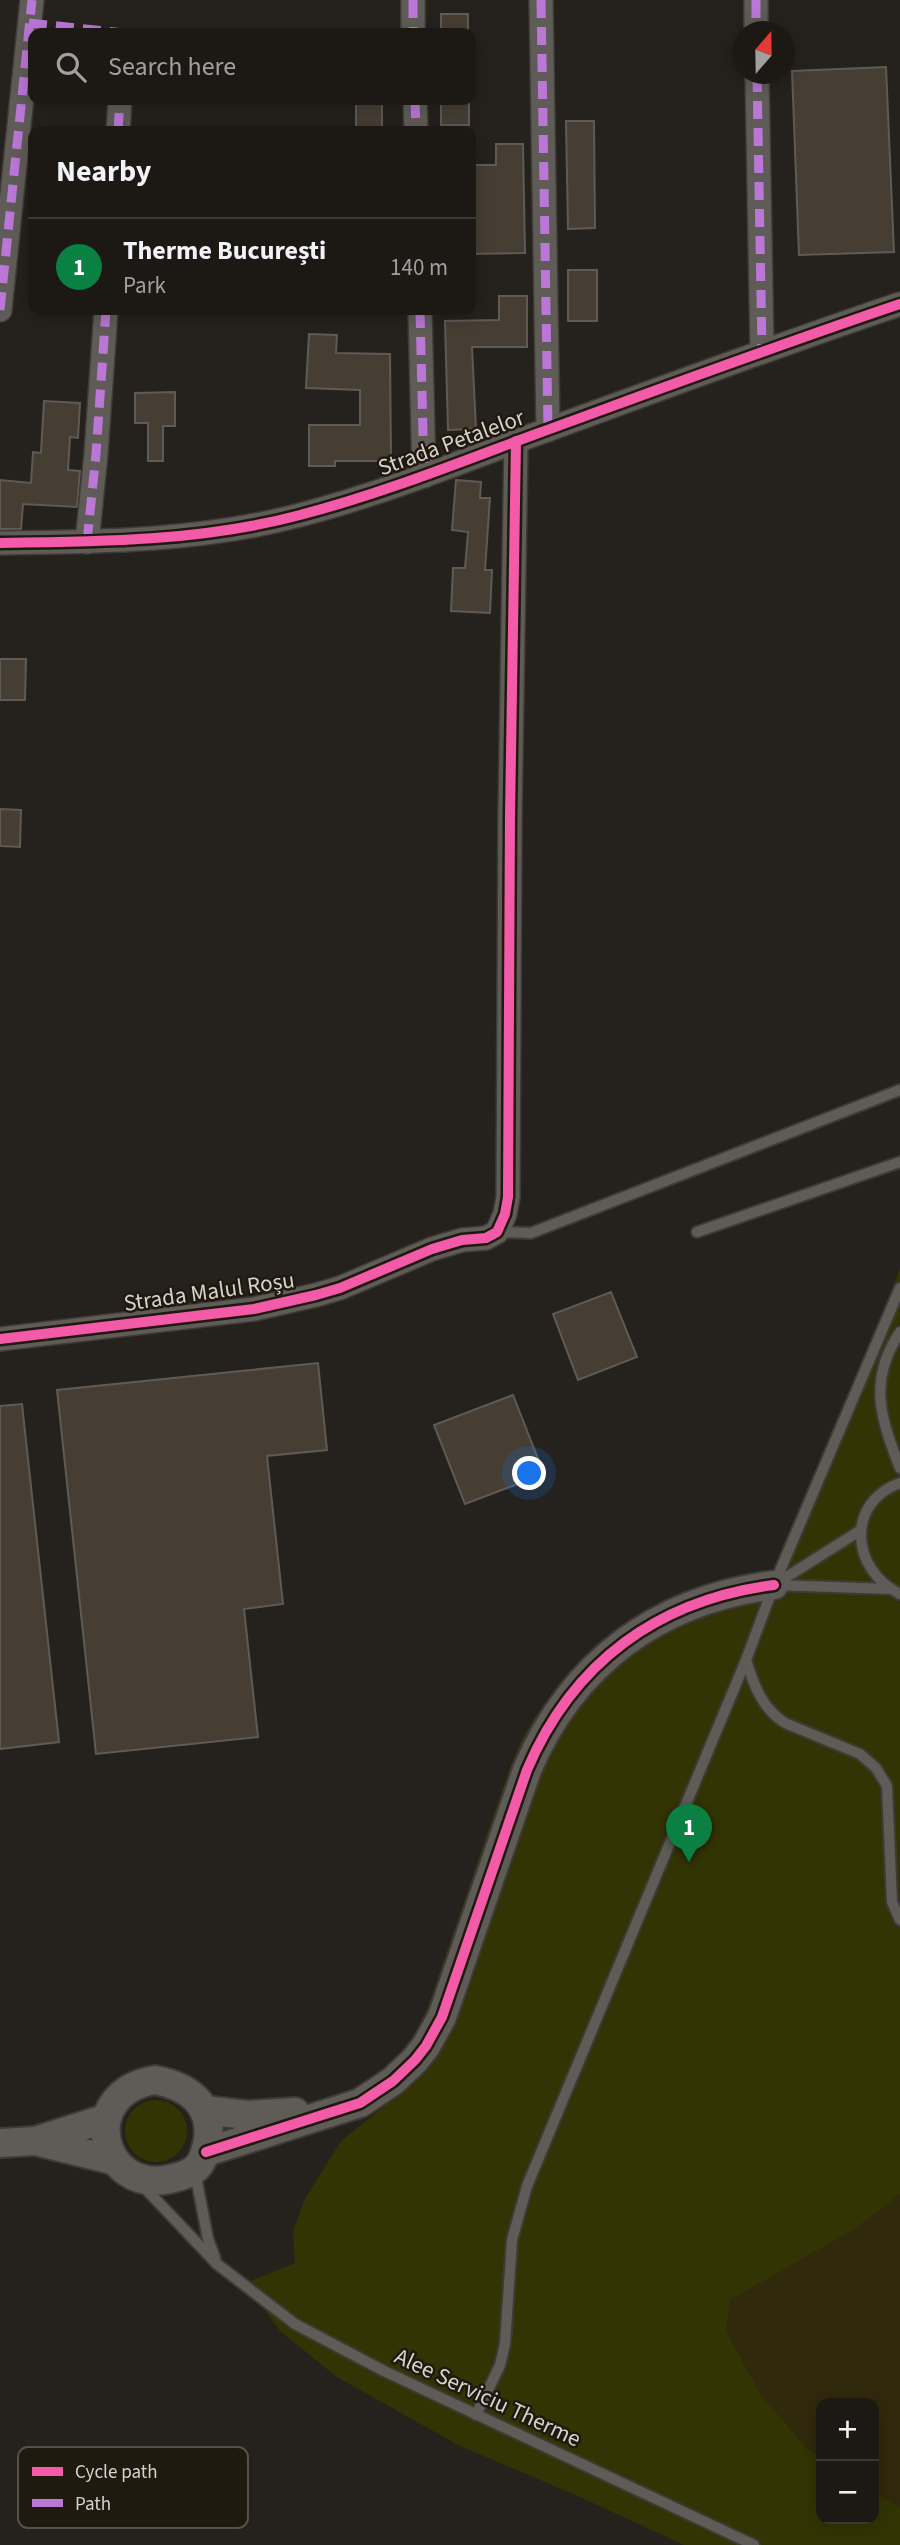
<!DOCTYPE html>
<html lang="en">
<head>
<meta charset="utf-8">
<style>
  body { margin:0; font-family:"Source Sans 3",sans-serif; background:#292622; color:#f1f3f6 }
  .controls { position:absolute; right:21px; bottom:21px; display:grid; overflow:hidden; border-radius:14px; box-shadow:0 4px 18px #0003 }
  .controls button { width:63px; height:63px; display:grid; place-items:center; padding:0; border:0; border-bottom:2px solid #3a3834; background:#1c1915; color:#f1f3f6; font:35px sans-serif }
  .compass { position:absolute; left:732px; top:21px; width:63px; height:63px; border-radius:50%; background:#1c1915; box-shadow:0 4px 18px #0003; rotate:20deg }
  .you { position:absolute; left:530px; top:1474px; width:24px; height:24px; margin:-18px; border:5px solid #fff; border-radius:50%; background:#1a73e8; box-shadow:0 0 0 10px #1a73e833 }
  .badge { display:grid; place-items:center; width:46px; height:46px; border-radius:50%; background:#0b8043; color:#fff; font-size:23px; font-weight:700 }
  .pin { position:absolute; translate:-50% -58px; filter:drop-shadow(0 2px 4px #0008) }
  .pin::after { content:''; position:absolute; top:37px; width:24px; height:21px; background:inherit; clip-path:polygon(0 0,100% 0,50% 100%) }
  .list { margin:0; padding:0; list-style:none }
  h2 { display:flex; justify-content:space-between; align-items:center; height:91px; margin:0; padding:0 28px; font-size:30px }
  h2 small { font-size:23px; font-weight:400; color:#a0a0a0 }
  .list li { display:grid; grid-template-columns:46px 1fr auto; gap:21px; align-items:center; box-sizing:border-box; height:98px; padding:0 28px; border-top:2px solid #3a3834 }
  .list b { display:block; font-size:26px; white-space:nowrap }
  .list p { margin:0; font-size:23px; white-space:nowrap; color:#a0a0a0 }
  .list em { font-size:23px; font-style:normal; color:#a0a0a0 }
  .icon { flex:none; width:38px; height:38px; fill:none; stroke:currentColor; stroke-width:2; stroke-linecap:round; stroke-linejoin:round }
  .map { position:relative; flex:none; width:900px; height:2545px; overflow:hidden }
  .search { position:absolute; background:#1c1915; box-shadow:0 4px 18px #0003; left:28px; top:28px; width:448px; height:77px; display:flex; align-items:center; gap:18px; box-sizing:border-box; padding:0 24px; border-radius:14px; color:#a0a0a0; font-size:26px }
  .panel { position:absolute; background:#1c1915; box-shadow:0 4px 18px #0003; left:28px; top:126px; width:448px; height:189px; border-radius:14px }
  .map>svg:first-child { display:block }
  .green { fill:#333404; fill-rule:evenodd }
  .sand { fill:#30290c }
  .building { fill:#463e33; stroke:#5e5b56; stroke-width:2 }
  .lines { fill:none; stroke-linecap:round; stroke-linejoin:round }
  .service-casing { stroke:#3e3b37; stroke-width:14 }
  .minor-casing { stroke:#3e3b37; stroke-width:26 }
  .tertiary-casing { stroke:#3e3b37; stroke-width:32 }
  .service { stroke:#5f5c58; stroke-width:10 }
  .minor { stroke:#5f5c58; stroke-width:23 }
  .tertiary { stroke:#5f5c58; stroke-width:28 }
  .quiet { stroke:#ba77d6; stroke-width:9; stroke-dasharray:18 9; stroke-linecap:butt }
  .cycleway-casing { stroke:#20190f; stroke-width:15 }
  .cycleway { stroke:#f35aa7; stroke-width:10 }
  .labels { text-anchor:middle; stroke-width:5; stroke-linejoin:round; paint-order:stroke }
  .street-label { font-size:23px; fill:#d7d2cb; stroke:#20190f }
  .key { fill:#20190f; stroke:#575047; stroke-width:2 }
  .key-label { font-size:19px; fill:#d7d2cb }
</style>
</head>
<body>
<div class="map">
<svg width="900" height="2545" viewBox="0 0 900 2545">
  <rect width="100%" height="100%" fill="#25211c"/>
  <g class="green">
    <path d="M900,1268V2545H684L580,2497L458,2445L337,2377L281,2332L256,2298L248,2282L295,2263L293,2232L304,2200L341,2141L386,2105L374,2076C406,2052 414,2039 429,2004L508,1773L520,1743L535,1717L557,1689L584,1662L774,1585L792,1547ZM821,2403H874V2519H821Z"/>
    <circle cx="156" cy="2131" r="31"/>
  </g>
  <polygon class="sand" points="900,2194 900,2508 874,2492 874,2403 821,2403 821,2458 808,2450 760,2394 726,2331 730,2300 856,2228"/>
  <g class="building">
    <rect x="441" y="14" width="27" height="19"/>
    <polygon points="886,67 894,252 799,255 792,71"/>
    <rect x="441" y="100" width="28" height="25"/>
    <rect x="356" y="102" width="26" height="29"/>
    <polygon points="566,121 594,121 595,228 568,229"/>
    <polygon points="496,144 523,144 525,253 471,254 471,165 496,165"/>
    <rect x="568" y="270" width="29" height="51"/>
    <polygon points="499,296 527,296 527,347 472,347 476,429 448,430 445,321 499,320"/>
    <polygon points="309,334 337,335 336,353 390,354 391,461 335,461 335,466 309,466 309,425 360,425 360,390 306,388"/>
    <polygon points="175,392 175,426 163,426 163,461 148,461 148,423 135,423 135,393"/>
    <polygon points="44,401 80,403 78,438 70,437 68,470 80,471 77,507 23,504 21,529 0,529 0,480 31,483 33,452 41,453"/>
    <polygon points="456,480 481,482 480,498 490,498 485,570 492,570 490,613 451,611 453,568 465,568 468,532 452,530"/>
    <polygon points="0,659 26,659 25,700 0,700"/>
    <polygon points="0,809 21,810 20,847 0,846"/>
    <polygon points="611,1292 637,1357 578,1380 553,1314"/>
    <polygon points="318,1363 327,1450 267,1456 283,1604 244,1609 258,1737 96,1754 57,1390"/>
    <polygon points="513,1395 544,1474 465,1504 434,1425"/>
    <polygon points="22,1404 59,1742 0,1749 0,1406"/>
  </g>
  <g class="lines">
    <g class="service-casing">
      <g id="service">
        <polyline points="497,1232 531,1233 900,1090"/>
        <polyline points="697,1232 900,1162"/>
        <path d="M900,1332C868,1380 880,1417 900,1468"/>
        <path d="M900,1483C845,1503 851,1570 900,1594"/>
        <polyline points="774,1585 890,1589"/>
        <polyline points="774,1585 861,1530"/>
        <path d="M746,1660C754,1686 762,1708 785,1723L860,1754L876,1768L887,1786L892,1902L900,1920"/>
        <polyline points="195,2172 208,2239 215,2258"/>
        <polyline points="141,2184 217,2264 295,2324 384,2371 754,2545"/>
        <polyline points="476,2415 500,2365 505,2344 512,2240 527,2186 746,1660 774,1585 900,1288"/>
      </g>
    </g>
    <g class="minor-casing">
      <g id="minor">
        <polyline points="413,0 413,33"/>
        <polyline points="541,0 548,430"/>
        <polyline points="756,0 756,32"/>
        <polyline points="757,74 762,350"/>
        <polyline points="415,100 416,131"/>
        <polyline points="118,131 120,100"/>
        <polyline points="0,310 32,0"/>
        <polyline points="420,310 424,476"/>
        <polyline points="87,542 96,454 106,310"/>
        <path d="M0,543C100,542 203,541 300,515C381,494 458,463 536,434C657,390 778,345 900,304"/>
        <polyline points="0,1339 254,1309 316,1295 340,1288 432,1249 462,1240 486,1238 497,1232 505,1214 508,1197 510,815 516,441"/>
      </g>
    </g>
    <g class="tertiary-casing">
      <g id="tertiary">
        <path d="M155,2080C187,2086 213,2103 208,2140C206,2150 203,2163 195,2169C189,2174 179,2177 170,2179C101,2195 75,2093 155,2080Z"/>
        <polyline points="204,2110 247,2115 295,2112"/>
        <polyline points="35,2141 116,2161"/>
        <polyline points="0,2143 35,2141 107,2118"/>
        <path d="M206,2152L360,2103L393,2081L415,2060L426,2046L442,2017L527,1770C573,1662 658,1600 774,1585"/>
      </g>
    </g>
    <use href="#service" class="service"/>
    <use href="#minor" class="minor"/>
    <use href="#tertiary" class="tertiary"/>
    <g class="quiet">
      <polyline points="413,0 413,33"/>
      <polyline points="541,0 548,430"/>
      <polyline points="756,0 756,32"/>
      <polyline points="29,23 124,33"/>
      <polyline points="757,74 762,350"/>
      <polyline points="415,100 416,131"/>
      <polyline points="118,131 120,100"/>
      <polyline points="0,310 32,0"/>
      <polyline points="420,310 424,476"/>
      <polyline points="87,542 96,454 106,310"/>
    </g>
    <g class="cycleway-casing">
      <g id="cycleway">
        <path d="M0,543C100,542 203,541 300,515C381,494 458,463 536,434C657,390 778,345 900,304"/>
        <polyline points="0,1339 254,1309 316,1295 340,1288 432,1249 462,1240 486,1238 497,1232 505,1214 508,1197 510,815 516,441"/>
        <path d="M206,2152L360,2103L393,2081L415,2060L426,2046L442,2017L527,1770C573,1662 658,1600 774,1585"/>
      </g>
    </g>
    <use href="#cycleway" class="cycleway"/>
  </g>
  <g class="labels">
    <g class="street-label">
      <text transform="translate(451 442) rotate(-20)" y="8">Strada Petalelor</text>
      <text transform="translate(209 1291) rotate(-8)" y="8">Strada Malul Roșu</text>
      <text transform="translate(488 2397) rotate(25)" y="8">Alee Serviciu Therme</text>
    </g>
  </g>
  <rect x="18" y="2447" width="230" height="81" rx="10" class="key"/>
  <rect x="32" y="2467" width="31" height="9" fill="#f35aa7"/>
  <rect x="32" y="2499" width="31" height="8" fill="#ba77d6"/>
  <g class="key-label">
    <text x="75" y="2478">Cycle path</text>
    <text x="75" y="2510">Path</text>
  </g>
</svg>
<div class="controls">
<button>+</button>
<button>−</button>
</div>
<svg class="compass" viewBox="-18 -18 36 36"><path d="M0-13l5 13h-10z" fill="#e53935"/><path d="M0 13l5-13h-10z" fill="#a0a0a0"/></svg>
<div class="you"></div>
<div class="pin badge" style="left:689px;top:1862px">1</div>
<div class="search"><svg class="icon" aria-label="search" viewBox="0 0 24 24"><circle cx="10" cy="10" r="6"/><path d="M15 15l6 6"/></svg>Search here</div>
<section class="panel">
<h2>Nearby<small></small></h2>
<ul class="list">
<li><span class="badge">1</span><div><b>Therme București</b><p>Park</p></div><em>140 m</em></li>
</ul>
</section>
</div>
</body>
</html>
